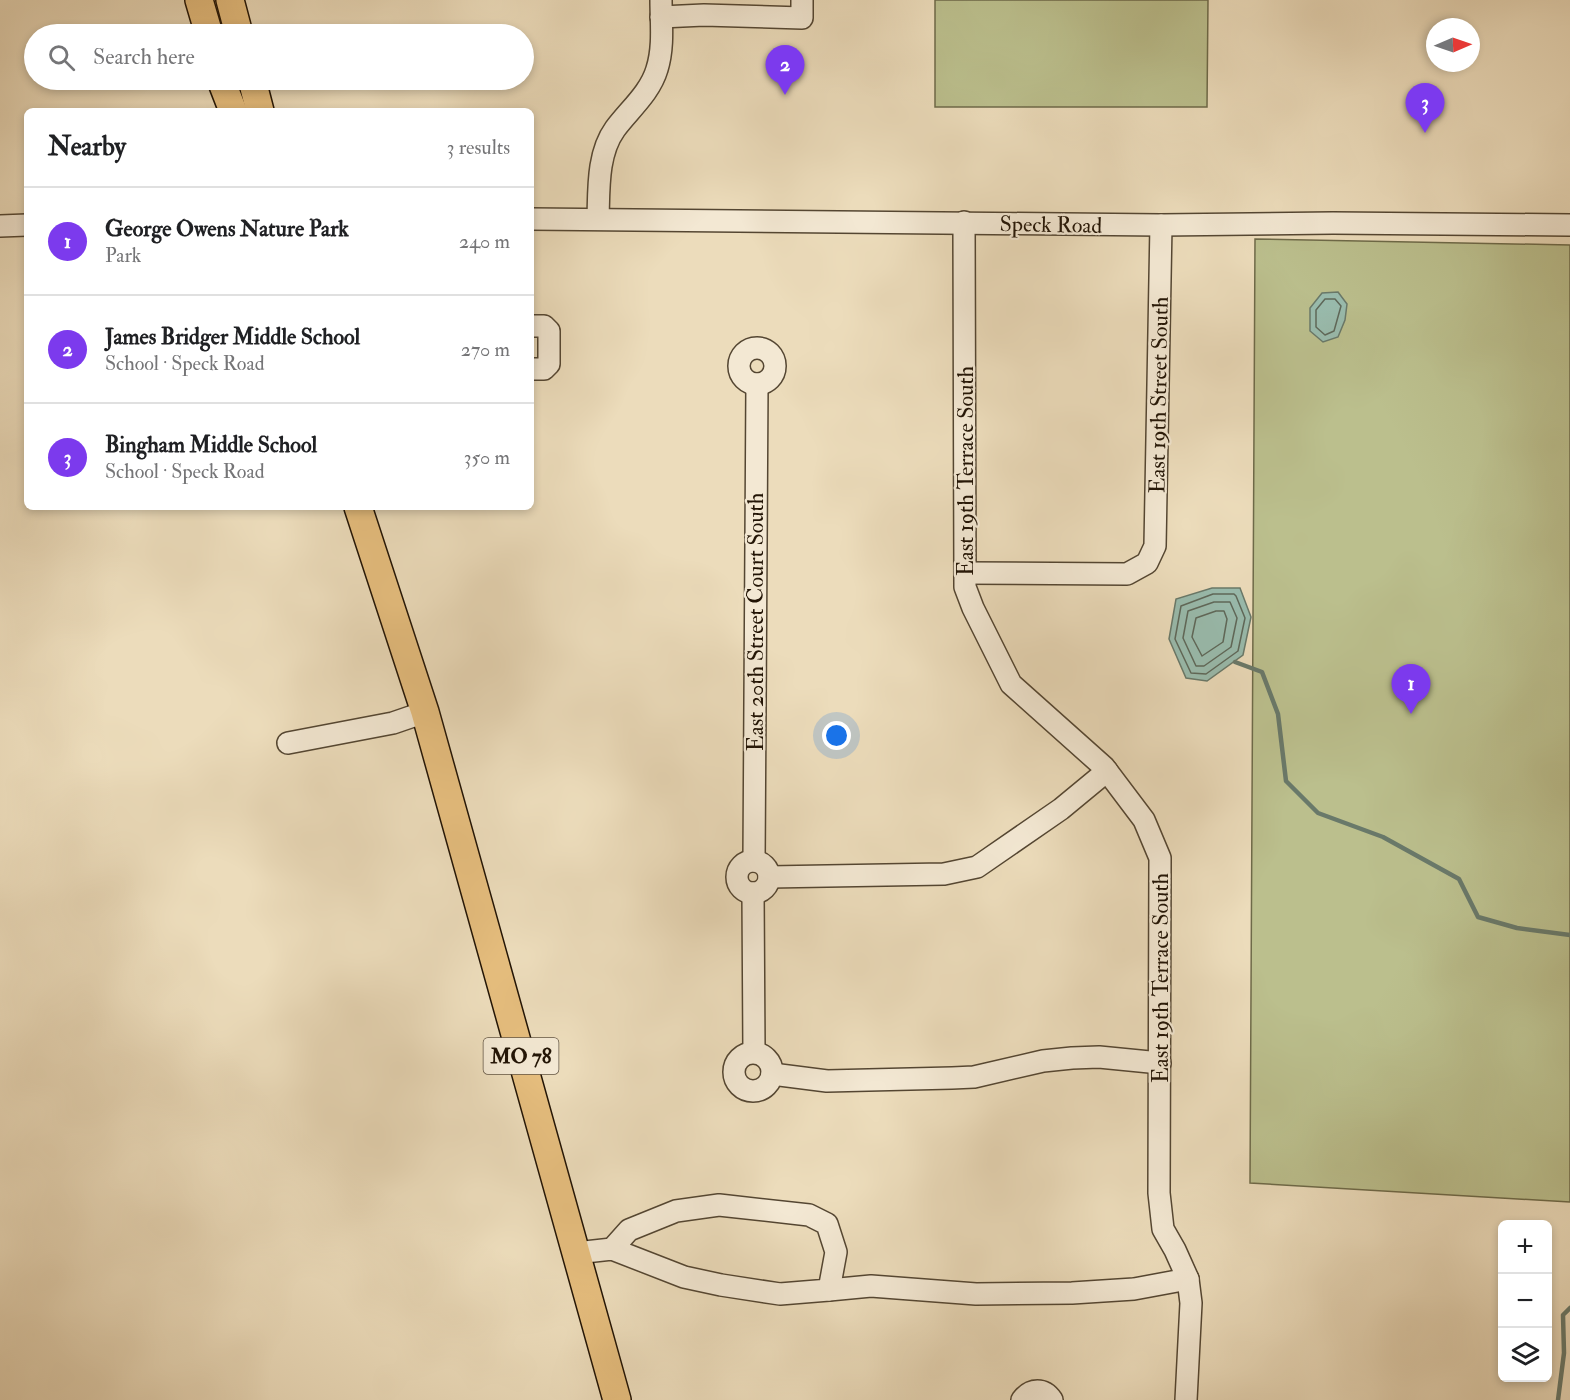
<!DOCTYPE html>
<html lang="en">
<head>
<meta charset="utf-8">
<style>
  body { margin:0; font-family:"IM FELL Double Pica",serif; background:#f6f6f6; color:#202124 }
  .controls { position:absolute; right:18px; bottom:18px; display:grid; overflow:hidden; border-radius:9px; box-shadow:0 3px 9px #0003 }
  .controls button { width:54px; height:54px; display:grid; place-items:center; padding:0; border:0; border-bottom:2px solid #e0e0e0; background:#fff; color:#202124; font:30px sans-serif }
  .compass { position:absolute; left:1426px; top:18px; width:54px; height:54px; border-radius:50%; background:#fff; box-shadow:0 3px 9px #0003; rotate:88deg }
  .you { position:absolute; left:837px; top:736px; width:21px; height:21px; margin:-15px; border:4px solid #fff; border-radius:50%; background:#1a73e8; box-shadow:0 0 0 9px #1a73e833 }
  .badge { display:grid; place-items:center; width:39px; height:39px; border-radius:50%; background:#7c3aed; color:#fff; font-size:20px; font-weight:700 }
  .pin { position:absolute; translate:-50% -50px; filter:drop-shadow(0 2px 3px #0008) }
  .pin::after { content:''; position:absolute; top:32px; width:21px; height:18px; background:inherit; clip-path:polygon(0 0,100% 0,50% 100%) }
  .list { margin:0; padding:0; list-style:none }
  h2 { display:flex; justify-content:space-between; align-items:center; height:78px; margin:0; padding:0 24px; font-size:26px }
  h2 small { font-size:20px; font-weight:400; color:#757577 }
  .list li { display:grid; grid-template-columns:39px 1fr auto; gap:18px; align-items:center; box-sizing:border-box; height:108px; padding:0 24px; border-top:2px solid #e0e0e0 }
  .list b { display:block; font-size:22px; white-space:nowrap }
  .list p { margin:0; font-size:20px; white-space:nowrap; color:#757577 }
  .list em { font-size:20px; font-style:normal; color:#757577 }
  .icon { flex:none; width:33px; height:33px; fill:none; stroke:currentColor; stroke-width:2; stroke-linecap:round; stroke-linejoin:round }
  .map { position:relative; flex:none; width:1570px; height:1400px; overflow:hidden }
  .search { position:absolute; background:#fff; box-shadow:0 3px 9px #0003; left:24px; top:24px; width:510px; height:66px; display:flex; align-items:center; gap:15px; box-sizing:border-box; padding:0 21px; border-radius:33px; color:#757577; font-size:22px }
  .panel { position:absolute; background:#fff; box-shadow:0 3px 9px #0003; left:24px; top:108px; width:510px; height:402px; border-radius:9px }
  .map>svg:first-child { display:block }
  .green { fill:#bbbf8d; stroke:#6e6a49; stroke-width:1.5 }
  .water { fill:#99bcae; stroke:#69796a; stroke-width:1.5 }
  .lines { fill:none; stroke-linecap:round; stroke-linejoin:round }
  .shore { stroke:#5e685a; stroke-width:1.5 }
  .stream { stroke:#69796a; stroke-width:4.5 }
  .minor-casing { stroke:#544632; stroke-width:24 }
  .major-casing { stroke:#221405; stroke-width:30 }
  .minor { stroke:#f3e8d3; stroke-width:21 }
  .major { stroke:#e6be7e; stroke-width:27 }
  .labels { text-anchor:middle; stroke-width:4.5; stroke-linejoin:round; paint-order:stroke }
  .shield { fill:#f3e8d3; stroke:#615443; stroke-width:1.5 }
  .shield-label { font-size:21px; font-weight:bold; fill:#221405 }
  .street-label { font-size:22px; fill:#221405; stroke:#f3e8d3 }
</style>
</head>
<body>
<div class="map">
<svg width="1570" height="1400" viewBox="0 0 1570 1400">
  <rect width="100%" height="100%" fill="#ecdcbb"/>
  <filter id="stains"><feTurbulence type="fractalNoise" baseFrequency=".00333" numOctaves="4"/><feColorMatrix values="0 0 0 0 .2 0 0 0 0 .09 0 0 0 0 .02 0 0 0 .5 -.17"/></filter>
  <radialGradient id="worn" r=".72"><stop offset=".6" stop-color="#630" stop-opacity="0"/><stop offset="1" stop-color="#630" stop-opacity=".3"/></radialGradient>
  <g class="green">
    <polygon points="935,0 1208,0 1207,107 935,107"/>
    <polygon points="1255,239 1570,245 1570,1202 1250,1183"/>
  </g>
  <g class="water">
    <polygon points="1338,292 1347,304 1345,320 1338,337 1323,342 1310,331 1310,308 1322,293"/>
    <polygon points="1212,588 1240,588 1251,617 1243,655 1207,681 1186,678 1169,639 1176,599"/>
  </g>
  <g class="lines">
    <g class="shore">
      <polygon points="1325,299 1335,299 1341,306 1334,331 1325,335 1316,327 1316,310"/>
      <polygon points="1213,594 1234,594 1236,596 1245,618 1238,651 1206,674 1191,673 1175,639 1181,606"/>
      <polygon points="1214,602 1230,602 1237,618 1231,647 1204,666 1196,666 1183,638 1188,611"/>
      <polygon points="1216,611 1224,611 1227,619 1223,642 1202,656 1192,637 1196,618"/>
    </g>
    <g class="stream">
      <polyline points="1235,662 1262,672 1278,714 1286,781 1318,813 1383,837 1459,879 1478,917 1517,928 1570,935"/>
      <polyline points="1558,1400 1564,1353 1563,1315 1570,1308"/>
    </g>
    <g class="minor-casing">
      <g id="minor">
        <polyline points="661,17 704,15 802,18 802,0"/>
        <polyline points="531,219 1161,225 1333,223 1570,225"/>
        <path d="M598,219C599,190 597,154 615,129C629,110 650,93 657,69C664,47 661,22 661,0"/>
        <polyline points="964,222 965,587 973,608 1011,684 1104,767 1144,820 1160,858 1159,1193 1163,1229 1175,1250 1188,1279 1191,1303 1186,1400"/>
        <polyline points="0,226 27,225"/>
        <polyline points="531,326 544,326 549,331 549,364 544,369 531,369"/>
        <circle cx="757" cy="366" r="18"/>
        <polyline points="965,573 1127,574 1147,563 1155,546 1161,225"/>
        <polyline points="288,743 393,723 425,712"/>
        <circle cx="753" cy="877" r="16"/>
        <polyline points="754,861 757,384"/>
        <polyline points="769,877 944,874 977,867 1061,809 1107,771"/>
        <polyline points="753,893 754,1052"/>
        <circle cx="753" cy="1072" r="19"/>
        <polyline points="772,1074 827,1081 952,1078 974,1077 1043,1061 1072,1058 1099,1057 1160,1063"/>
        <polyline points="576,1253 612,1249 684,1277 721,1285 780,1294 829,1290 836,1252 827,1224 809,1215 719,1205 676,1211 629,1230 612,1249"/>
        <polyline points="829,1290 871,1286 976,1294 1072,1293 1134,1289 1188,1279"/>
        <path d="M1022,1400C1031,1388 1044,1388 1052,1400"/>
      </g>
    </g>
    <g class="major-casing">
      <g id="major">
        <polyline points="199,0 209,34"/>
        <polyline points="230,0 239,34"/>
        <polyline points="221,80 233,111"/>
        <polyline points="252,80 260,111"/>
        <polyline points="358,507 425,712 617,1400"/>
      </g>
    </g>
    <use href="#minor" class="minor"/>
    <use href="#major" class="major"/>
  </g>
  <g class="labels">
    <rect class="shield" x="483.5" y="1038" width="75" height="36" rx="4.5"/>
    <g class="shield-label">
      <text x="521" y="1063">MO 78</text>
    </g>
    <g class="street-label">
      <text transform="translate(1051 224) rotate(1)" y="8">Speck Road</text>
      <text transform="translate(1158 395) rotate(-89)" y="8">East 19th Street South</text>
      <text transform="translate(965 471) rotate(-90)" y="8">East 19th Terrace South</text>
      <text transform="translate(755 622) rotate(-90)" y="8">East 20th Street Court South</text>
      <text transform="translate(1160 978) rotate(-90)" y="8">East 19th Terrace South</text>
    </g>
  </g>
  <rect width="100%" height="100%" filter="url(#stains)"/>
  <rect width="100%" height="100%" fill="url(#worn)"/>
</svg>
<div class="controls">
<button>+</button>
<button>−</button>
<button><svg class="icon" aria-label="layers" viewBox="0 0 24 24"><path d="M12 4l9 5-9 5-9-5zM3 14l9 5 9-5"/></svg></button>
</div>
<svg class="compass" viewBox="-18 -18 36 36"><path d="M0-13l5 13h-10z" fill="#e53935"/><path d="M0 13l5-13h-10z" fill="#757577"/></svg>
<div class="you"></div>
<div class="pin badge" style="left:1411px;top:714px">1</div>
<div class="pin badge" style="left:785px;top:95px">2</div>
<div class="pin badge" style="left:1425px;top:133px">3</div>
<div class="search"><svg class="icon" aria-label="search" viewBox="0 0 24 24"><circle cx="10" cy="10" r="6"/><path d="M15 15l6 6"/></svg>Search here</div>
<section class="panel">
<h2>Nearby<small>3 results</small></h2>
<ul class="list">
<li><span class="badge">1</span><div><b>George Owens Nature Park</b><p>Park</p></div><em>240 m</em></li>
<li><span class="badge">2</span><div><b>James Bridger Middle School</b><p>School · Speck Road</p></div><em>270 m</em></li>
<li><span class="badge">3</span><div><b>Bingham Middle School</b><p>School · Speck Road</p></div><em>350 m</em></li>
</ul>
</section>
</div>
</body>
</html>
